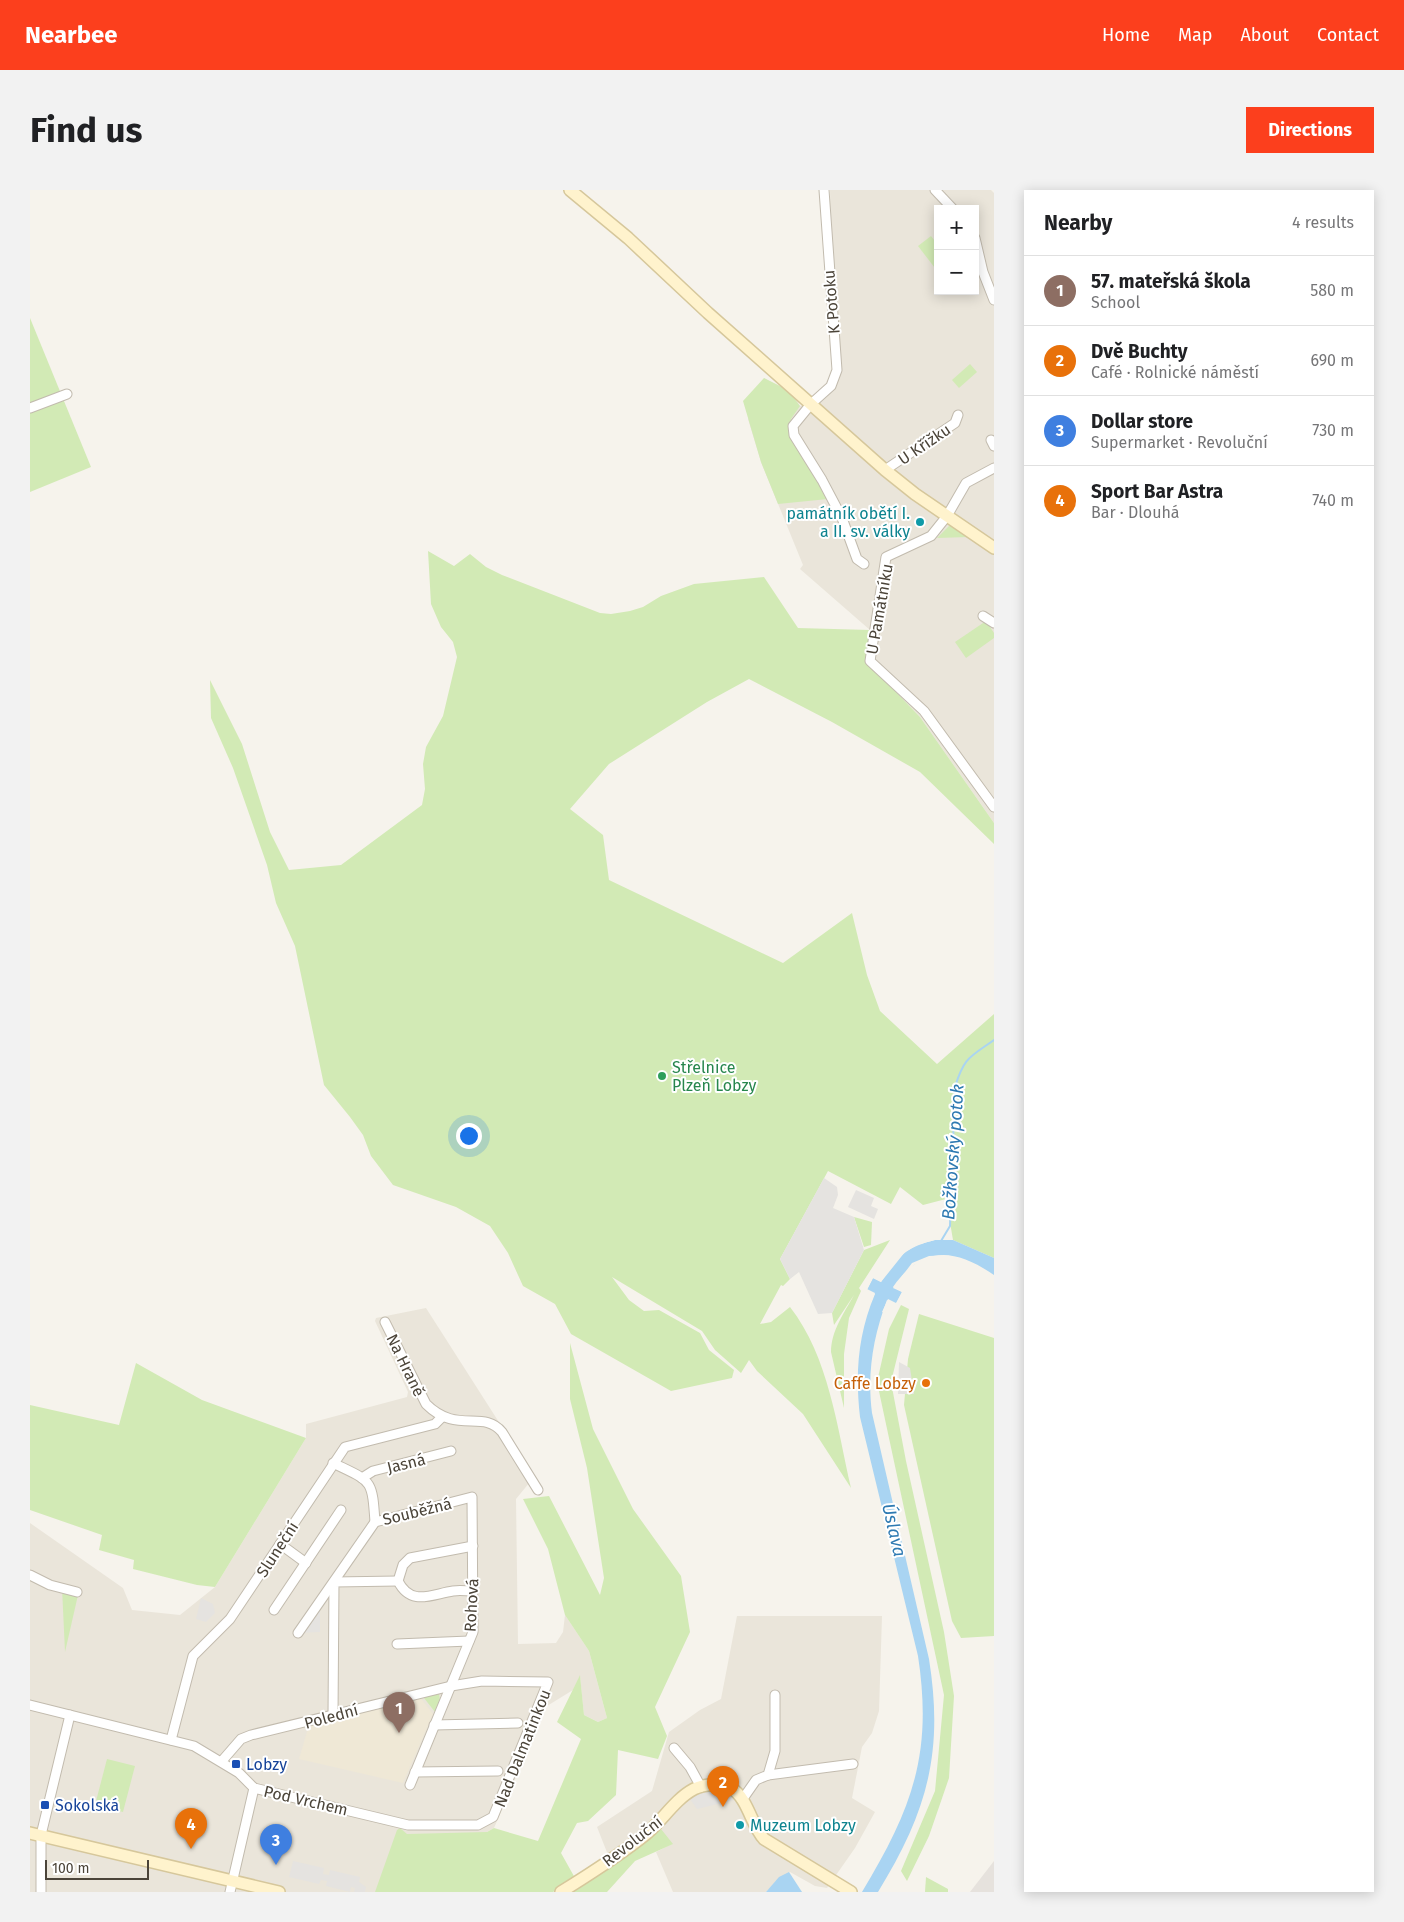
<!DOCTYPE html>
<html lang="en">
<head>
<meta charset="utf-8">
<style>
  body { margin:0; font-family:"Fira Sans",sans-serif; background:#f2f2f2; color:#202124 }
  .controls { position:absolute; right:15px; top:15px; display:grid; overflow:hidden; border-radius:0px; box-shadow:0 2px 12px #0003 }
  .controls button { width:45px; height:45px; display:grid; place-items:center; padding:0; border:0; border-bottom:1px solid #e0e0e0; background:#fff; color:#202124; font:25px sans-serif }
  .scale { position:absolute; left:15px; bottom:12px; width:104px; box-sizing:border-box; padding-left:5px; border:2px solid #4b4439; border-top:0; font-size:14px; line-height:18px; white-space:nowrap; color:#4b4439; -webkit-text-stroke:4px #fff; paint-order:stroke }
  .you { position:absolute; left:438px; top:945px; width:18px; height:18px; margin:-12px; border:4px solid #fff; border-radius:50%; background:#1a73e8; box-shadow:0 0 0 8px #1a73e833 }
  .badge { display:grid; place-items:center; width:32px; height:32px; border-radius:50%; background:#fc3f1d; color:#fff; font-size:16px; font-weight:700 }
  .pin { position:absolute; translate:-50% -41px; filter:drop-shadow(0 1px 2px #0008) }
  .pin::after { content:''; position:absolute; top:26px; width:18px; height:15px; background:inherit; clip-path:polygon(0 0,100% 0,50% 100%) }
  .list { margin:0; padding:0; list-style:none }
  h2 { display:flex; justify-content:space-between; align-items:center; height:65px; margin:0; padding:0 20px; font-size:21px }
  h2 small { font-size:16px; font-weight:400; color:#757577 }
  .list li { display:grid; grid-template-columns:32px 1fr auto; gap:15px; align-items:center; box-sizing:border-box; height:70px; padding:0 20px; border-top:1px solid #e0e0e0 }
  .list b { display:block; font-size:19px; white-space:nowrap }
  .list p { margin:0; font-size:16px; white-space:nowrap; color:#757577 }
  .list em { font-size:16px; font-style:normal; color:#757577 }
  .map { position:relative; flex:none; width:964px; height:1702px; overflow:hidden; border-radius:0px }
  header { display:flex; align-items:center; gap:30px; box-sizing:border-box; height:70px; padding:0 25px; background:#fc3f1d; color:#fff }
  header strong { font-size:24px }
  nav { display:flex; gap:28px; margin-inline-start:auto; font-size:18px }
  .intro { display:flex; align-items:center; justify-content:space-between; box-sizing:border-box; height:120px; padding:0 30px }
  h1 { margin:0; font-size:35px }
  .button { padding:12px 22px; border-radius:0px; background:#fc3f1d; color:#fff; font-size:18px; font-weight:700 }
  main { display:flex; gap:30px; padding:0 30px }
  aside { flex:1; background:#fff; border-radius:0px; box-shadow:0 2px 12px #0003 }
  .map>svg:first-child { display:block }
  .residential { fill:#eae5da; fill-rule:evenodd }
  .industrial { fill:#e6e2dd }
  .education { fill:#efe8d6 }
  .green { fill:#d2eab5 }
  .parking { fill:#e5e3e0 }
  .water { fill:#a9d4f2 }
  .pier { fill:#f6f3ec }
  .lines { fill:none; stroke-linecap:round; stroke-linejoin:round }
  .stream { stroke:#a9d4f2; stroke-width:2 }
  .street-casing { stroke:#c2bbae; stroke-width:11 }
  .secondary-casing { stroke:#d6c79b; stroke-width:14 }
  .street { stroke:#fff; stroke-width:9 }
  .secondary { stroke:#fff3cd; stroke-width:11 }
  .culture-dot { fill:#0f9aa8; stroke:#fff; stroke-width:2 }
  .leisure-dot { fill:#2e9e5b; stroke:#fff; stroke-width:2 }
  .food-dot { fill:#e8710a; stroke:#fff; stroke-width:2 }
  .transit-dot { fill:#1a4fb4; stroke:#fff; stroke-width:2 }
  .labels { text-anchor:middle; stroke-width:4; stroke-linejoin:round; paint-order:stroke }
  .street-label { font-size:16px; fill:#4b4439; stroke:#fff }
  .culture-label { font-size:16px; fill:#0d838f; stroke:#fff; text-anchor:end }
  .leisure-label { font-size:16px; fill:#27864d; stroke:#fff; text-anchor:start }
  .food-label { font-size:16px; fill:#c56008; stroke:#fff; text-anchor:end }
  .transit-label { font-size:16px; fill:#164399; stroke:#fff; text-anchor:start }
  .water-label { font-size:18px; font-style:italic; fill:#2e7ab2; stroke:#fff }
</style>
</head>
<body>
<header>
<strong>Nearbee</strong>
<nav><a>Home</a><a>Map</a><a>About</a><a>Contact</a></nav>
</header>
<div class="intro"><h1>Find us</h1><a class="button">Directions</a></div>
<main>
<div class="map">
<svg width="964" height="1702" viewBox="0 0 964 1702">
  <rect width="100%" height="100%" fill="#f6f3ec"/>
  <g class="residential">
    <path d="M800,0H961L964,3V633L890,527L837,472L840,440L770,379L773,375L731,272L718,229L734,188L763,205L770,216L792,210L811,171L802,89ZM908,19H945V101H908Z"/>
    <polygon points="396,1118 504,1287 486,1309 488,1454 526,1453 533,1442 535,1425 559,1461 577,1528 568,1532 554,1525 550,1486 543,1500 517,1516 464,1638 347,1702 0,1702 0,1333 93,1398 102,1420 150,1425 185,1397 276,1248 276,1234 377,1207 378,1202 345,1131 346,1128"/>
    <polygon points="707,1426 852,1426 849,1521 842,1543 832,1557 822,1608 845,1622 825,1658 797,1698 785,1696 760,1682 747,1690 736,1702 643,1702 626,1662 642,1654 591,1669 582,1675 567,1637 622,1601 639,1542 670,1520 691,1509"/>
  </g>
  <polygon class="industrial" points="964,1671 964,1702 940,1702"/>
  <polygon class="education" points="390,1507 403,1524 373,1593 269,1569 279,1535"/>
  <g class="green">
    <polygon points="901,46 908,55 908,82 888,56"/>
    <polygon points="0,128 61,277 0,302"/>
    <polygon points="940,174 947,182 929,198 922,190"/>
    <polygon points="734,188 758,200 770,216 761,229 759,244 798,309 748,314 731,272 713,211"/>
    <polygon points="919,336 923,336 939,347 907,348"/>
    <path d="M398,361L424,376L440,364L456,377L472,385L570,423L581,424L600,421L613,417L631,406L664,394L734,387L768,438L840,440L837,472L890,527L964,633V654L890,582L802,532L719,489L677,512L579,574L540,619L573,645L579,690L753,773L822,723L837,785L850,821L907,874L964,824V1068L923,1050L916,1009L893,1015L870,997L861,1014L798,981L750,1069L760,1089L753,1096L751,1095L730,1134L741,1132L760,1117C799,1167 807,1237 821,1298L773,1224L727,1181L719,1170L711,1183L685,1160L672,1141L582,1087L599,1110L614,1121L629,1120L670,1143L679,1160L704,1180L702,1188L641,1201L541,1144L525,1114L493,1096L478,1063L460,1036L426,1017L363,995L341,966L333,945L320,927L294,895L265,756L246,713L237,675L203,578L181,528L180,490L212,554L240,642L259,680L311,675L392,615L395,599L393,574L396,557L413,526L427,467L423,452L411,437L401,414Z"/>
    <polygon points="956,431 964,443 964,448 936,468 925,452"/>
    <polygon points="824,1027 842,1032 841,1055 834,1057"/>
    <path d="M860,1050L829,1098L831,1101L819,1128L814,1164V1218L801,1162C801,1141 814,1123 824,1105L804,1135L802,1123L834,1060Z"/>
    <polygon points="871,1115 879,1119 861,1192 876,1271 914,1442 924,1506 919,1588 899,1646 877,1691 871,1681 905,1601 914,1505 847,1192 859,1139"/>
    <polygon points="889,1124 964,1148 964,1446 931,1448 922,1431 874,1215 878,1169"/>
    <polygon points="540,1153 563,1239 603,1319 651,1386 660,1442 625,1517 637,1546 628,1569 588,1560 586,1605 558,1631 547,1633 531,1663 545,1688 523,1702 345,1702 367,1640 370,1638 377,1644 457,1642 464,1638 508,1651 551,1549 527,1532 550,1485 554,1525 568,1532 577,1528 559,1461 535,1425 518,1359 493,1309 519,1306 570,1405 574,1388 557,1278 540,1209"/>
    <polygon points="106,1173 172,1210 276,1248 185,1397 167,1395 103,1379 104,1370 69,1360 72,1345 0,1320 0,1215 89,1235"/>
    <polygon points="32,1398 48,1405 35,1462"/>
    <polygon points="406,1502 409,1504 410,1510 405,1522 394,1508"/>
    <polygon points="77,1569 105,1576 93,1622 65,1615"/>
    <polygon points="631,1639 643,1654 605,1671 577,1702 542,1702"/>
    <polygon points="896,1687 918,1699 918,1702 895,1702"/>
  </g>
  <g class="parking">
    <polygon points="794,988 807,997 808,1005 803,1018 824,1027 834,1060 802,1123 788,1124 769,1082 760,1089 750,1069"/>
    <polygon points="826,1000 844,1008 841,1016 848,1019 844,1029 818,1017"/>
    <polygon points="869,1172 880,1178 884,1204 868,1204"/>
    <polygon points="171,1408 183,1414 185,1423 176,1432 166,1429"/>
    <polygon points="290,1414 290,1442 268,1443"/>
    <polygon points="671,1597 701,1598 704,1610 667,1619 660,1609"/>
    <polygon points="263,1671 294,1678 293,1684 299,1685 300,1680 330,1687 329,1692 336,1697 335,1702 324,1702 325,1698 321,1697 320,1702 296,1696 297,1691 291,1690 289,1694 259,1687"/>
  </g>
  <g class="water">
    <path d="M905,1050H923L964,1068V1085C925,1058 892,1055 863,1097L872,1102L866,1114L857,1110C843,1147 837,1183 842,1223L899,1469C914,1563 897,1622 848,1702H832C882,1619 903,1564 888,1466L830,1227C825,1183 828,1144 845,1104L837,1100L843,1088L851,1092C867,1067 876,1057 905,1050Z"/>
    <polygon points="759,1682 772,1702 736,1702 749,1687"/>
  </g>
  <g class="pier">
    <polygon points="912,1048 887,1055 875,1062 851,1092 843,1088 837,1099 845,1103 839,1117 837,1116 842,1105 834,1099 841,1086 850,1089 866,1066 882,1054"/>
    <polygon points="921,1065 899,1068 884,1075 867,1097 874,1102 868,1115 859,1113 855,1123 852,1122 858,1109 866,1113 872,1102 863,1098 882,1073 899,1066"/>
  </g>
  <g class="lines">
    <path class="stream" d="M911,1051L920,1036L925,897C934,867 940,867 964,850"/>
    <g class="street-casing">
      <g id="street">
        <polyline points="794,0 807,180 801,196 781,214 763,236 764,245 792,290 812,328 827,369 834,374"/>
        <polyline points="905,0 923,19"/>
        <polyline points="945,48 953,82 964,110"/>
        <polyline points="0,218 37,204"/>
        <polyline points="961,250 964,256"/>
        <polyline points="964,278 936,293 917,326 901,346 856,367 840,471 894,521 964,617"/>
        <polyline points="855,280 925,233 928,225"/>
        <polyline points="953,426 964,433"/>
        <path d="M355,1132L396,1214C427,1245 453,1219 472,1242L508,1300"/>
        <path d="M303,1273C342,1292 342,1288 345,1332"/>
        <polyline points="332,1288 343,1281 421,1261"/>
        <polyline points="250,1354 276,1373"/>
        <polyline points="0,1385 20,1395 47,1402"/>
        <polyline points="368,1391 373,1375 380,1368 443,1356"/>
        <path d="M368,1391C381,1417 402,1404 423,1401C430,1400 436,1401 443,1401"/>
        <polyline points="244,1420 311,1320"/>
        <polyline points="268,1443 345,1332 442,1307 443,1442 380,1595"/>
        <polyline points="367,1454 439,1451"/>
        <polyline points="0,1515 164,1556 209,1583 224,1598 378,1635 448,1635 463,1627 518,1492 452,1491 421,1496 221,1545 211,1549 191,1572"/>
        <polyline points="303,1525 304,1392 368,1391"/>
        <polyline points="404,1535 488,1533"/>
        <polyline points="141,1550 163,1466 200,1429 315,1257 405,1234 412,1227"/>
        <polyline points="644,1558 660,1577 671,1597"/>
        <polyline points="385,1582 468,1581"/>
        <polyline points="738,1585 823,1574"/>
        <polyline points="712,1610 726,1590 738,1585 745,1561 745,1505"/>
        <polyline points="11,1702 11,1645 40,1525"/>
        <polyline points="200,1702 224,1598"/>
      </g>
    </g>
    <g class="secondary-casing">
      <g id="secondary">
        <polyline points="540,0 598,48 678,123 855,280 885,304 964,358"/>
        <polyline points="0,1643 249,1702"/>
        <path d="M531,1702C560,1684 590,1665 616,1644C632,1631 645,1609 664,1599C674,1594 691,1593 701,1598C718,1608 721,1635 734,1649L821,1702"/>
      </g>
    </g>
    <use href="#street" class="street"/>
    <use href="#secondary" class="secondary"/>
  </g>
  <g class="culture-dot">
    <circle cx="890" cy="332" r="5"/>
    <circle cx="710" cy="1635" r="5"/>
  </g>
  <circle class="leisure-dot" cx="632" cy="886" r="5"/>
  <circle class="food-dot" cx="896" cy="1193" r="5"/>
  <g class="transit-dot">
    <rect x="201" y="1569" width="10" height="10" rx="2.5"/>
    <rect x="10" y="1610" width="10" height="10" rx="2.5"/>
  </g>
  <g class="labels">
    <g class="street-label">
      <text transform="translate(801 112) rotate(-95)" y="6">K Potoku</text>
      <text transform="translate(894 254) rotate(-34)" y="6">U Křížku</text>
      <text transform="translate(849 419) rotate(-80)" y="6">U Památníku</text>
      <text transform="translate(376 1175) rotate(64)" y="6">Na Hraně</text>
      <text transform="translate(376 1273) rotate(-14)" y="6">Jasná</text>
      <text transform="translate(387 1321) rotate(-14)" y="6">Souběžná</text>
      <text transform="translate(247 1359) rotate(-57)" y="6">Sluneční</text>
      <text transform="translate(441 1415) rotate(-87)" y="6">Rohová</text>
      <text transform="translate(301 1526) rotate(-15)" y="6">Polední</text>
      <text transform="translate(492 1558) rotate(-68)" y="6">Nad Dalmatinkou</text>
      <text transform="translate(276 1610) rotate(13)" y="6">Pod Vrchem</text>
      <text transform="translate(602 1651) rotate(-38)" y="6">Revoluční</text>
    </g>
    <g class="culture-label">
      <text x="880" y="329">památník obětí I.<tspan x="880" dy="18">a II. sv. války</tspan></text>
      <text x="720" y="1641" text-anchor="start">Muzeum Lobzy</text>
    </g>
    <g class="leisure-label">
      <text x="642" y="883">Střelnice<tspan x="642" dy="18">Plzeň Lobzy</tspan></text>
    </g>
    <g class="food-label">
      <text x="886" y="1199">Caffe Lobzy</text>
    </g>
    <g class="transit-label">
      <text x="216" y="1580">Lobzy</text>
      <text x="25" y="1621">Sokolská</text>
    </g>
    <g class="water-label">
      <text transform="translate(923 962) rotate(-86)" y="6">Božkovský potok</text>
      <text transform="translate(864 1340) rotate(77)" y="6">Úslava</text>
    </g>
  </g>
</svg>
<div class="controls">
<button>+</button>
<button>−</button>
</div>
<div class="scale">100 m</div>
<div class="you"></div>
<div class="pin badge" style="left:369px;top:1543px;background:#8d6e63">1</div>
<div class="pin badge" style="left:693px;top:1617px;background:#e8710a">2</div>
<div class="pin badge" style="left:246px;top:1675px;background:#3f7fe0">3</div>
<div class="pin badge" style="left:161px;top:1659px;background:#e8710a">4</div>
</div>
<aside>
<h2>Nearby<small>4 results</small></h2>
<ul class="list">
<li><span class="badge" style="background:#8d6e63">1</span><div><b>57. mateřská škola</b><p>School</p></div><em>580 m</em></li>
<li><span class="badge" style="background:#e8710a">2</span><div><b>Dvě Buchty</b><p>Café · Rolnické náměstí</p></div><em>690 m</em></li>
<li><span class="badge" style="background:#3f7fe0">3</span><div><b>Dollar store</b><p>Supermarket · Revoluční</p></div><em>730 m</em></li>
<li><span class="badge" style="background:#e8710a">4</span><div><b>Sport Bar Astra</b><p>Bar · Dlouhá</p></div><em>740 m</em></li>
</ul>
</aside>
</main>
</body>
</html>
